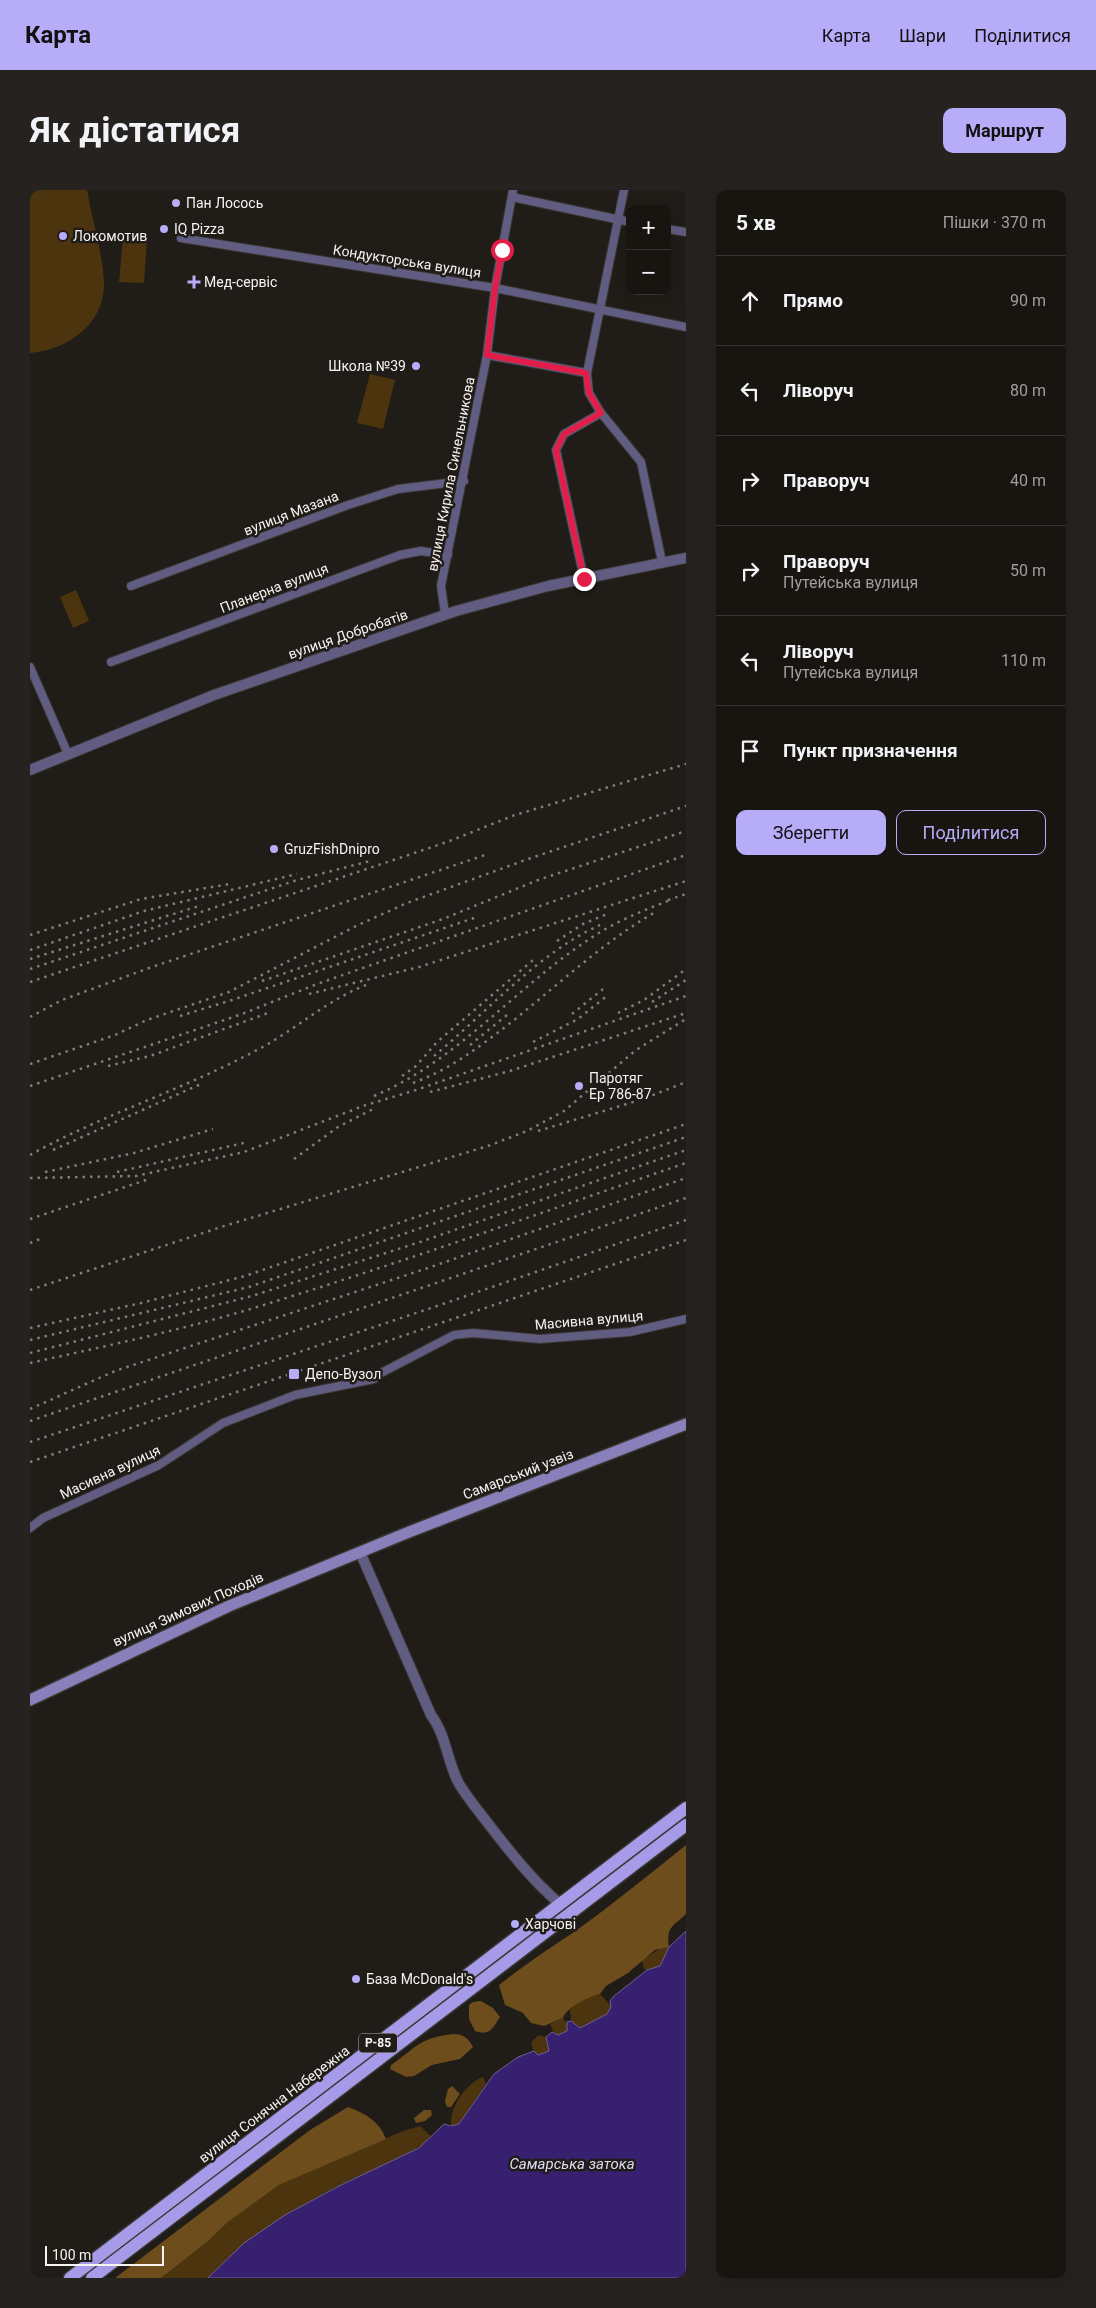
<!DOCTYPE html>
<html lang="uk">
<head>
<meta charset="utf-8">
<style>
  body { margin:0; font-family:Roboto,sans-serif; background:#25221f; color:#f1f3f6 }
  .controls { position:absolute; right:15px; top:15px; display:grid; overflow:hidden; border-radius:10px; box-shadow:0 5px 20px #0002 }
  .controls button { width:45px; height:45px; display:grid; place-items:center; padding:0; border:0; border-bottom:1px solid #363431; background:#181511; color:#f1f3f6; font:25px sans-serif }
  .scale { position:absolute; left:15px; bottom:12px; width:119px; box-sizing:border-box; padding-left:5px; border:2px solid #f6f3f0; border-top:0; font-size:14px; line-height:18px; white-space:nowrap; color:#f6f3f0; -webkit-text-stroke:4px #201c17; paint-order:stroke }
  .stop { position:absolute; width:15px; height:15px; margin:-11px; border:4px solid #e11d48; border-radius:50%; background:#fff }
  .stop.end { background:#e11d48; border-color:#fff; box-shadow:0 1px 5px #0008 }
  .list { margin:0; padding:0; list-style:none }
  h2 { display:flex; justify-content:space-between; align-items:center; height:65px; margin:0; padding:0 20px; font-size:21px }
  h2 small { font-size:16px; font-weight:400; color:#9f9f9f }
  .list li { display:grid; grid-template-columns:32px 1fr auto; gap:15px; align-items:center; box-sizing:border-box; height:90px; padding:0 20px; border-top:1px solid #363431 }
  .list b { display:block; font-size:19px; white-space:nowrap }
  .list p { margin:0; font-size:16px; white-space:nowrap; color:#9f9f9f }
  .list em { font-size:16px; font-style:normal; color:#9f9f9f }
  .actions { display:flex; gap:10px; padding:15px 20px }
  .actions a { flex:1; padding:11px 0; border:1px solid #b6acf8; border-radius:10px; text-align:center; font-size:18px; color:#b6acf8 }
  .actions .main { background:#b6acf8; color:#111 }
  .icon { flex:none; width:28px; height:28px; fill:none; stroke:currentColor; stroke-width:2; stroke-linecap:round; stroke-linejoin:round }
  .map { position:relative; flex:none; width:656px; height:2088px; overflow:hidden; border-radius:10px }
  header { display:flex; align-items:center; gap:30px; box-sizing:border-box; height:70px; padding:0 25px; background:#b6acf8; color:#111 }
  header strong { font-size:24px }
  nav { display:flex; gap:28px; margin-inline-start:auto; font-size:18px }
  .intro { display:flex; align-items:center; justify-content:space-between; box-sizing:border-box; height:120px; padding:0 30px }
  h1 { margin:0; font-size:35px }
  .button { padding:12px 22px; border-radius:10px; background:#b6acf8; color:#111; font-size:18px; font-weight:700 }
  main { display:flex; gap:30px; padding:0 30px }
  aside { flex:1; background:#181511; border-radius:10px; box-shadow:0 5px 20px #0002 }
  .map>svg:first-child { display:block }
  .green { fill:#4c350e }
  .forest { fill:#6c4d1b }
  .water { fill:#36206f; stroke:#705f96 }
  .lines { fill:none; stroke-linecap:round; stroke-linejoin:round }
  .minor-casing { stroke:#3a3631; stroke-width:10 }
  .tertiary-casing { stroke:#3a3631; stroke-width:12 }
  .secondary-casing { stroke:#3a3631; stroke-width:14 }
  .primary-casing { stroke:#3a3631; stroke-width:15 }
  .minor { stroke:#615c81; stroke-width:8 }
  .tertiary { stroke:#615c81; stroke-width:10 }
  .secondary { stroke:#8880ba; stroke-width:11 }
  .primary { stroke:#a69be8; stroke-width:12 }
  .rail { stroke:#817d79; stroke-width:2.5; stroke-dasharray:2.5 5; stroke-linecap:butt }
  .route { stroke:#e11d48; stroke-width:6 }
  .poi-dot { fill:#b6acf8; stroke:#201c17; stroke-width:2 }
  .labels { text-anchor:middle; stroke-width:5; stroke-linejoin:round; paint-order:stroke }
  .shield { fill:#201c17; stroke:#b6b2af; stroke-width:1 }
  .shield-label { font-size:12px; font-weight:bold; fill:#f6f3f0 }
  .poi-label { font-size:14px; fill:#f6f3f0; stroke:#201c17; text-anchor:start }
  .street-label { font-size:14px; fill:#f6f3f0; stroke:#201c17 }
  .water-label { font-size:15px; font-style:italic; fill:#dedcf3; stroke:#201c17 }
</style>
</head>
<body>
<header>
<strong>Карта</strong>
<nav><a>Карта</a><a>Шари</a><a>Поділитися</a></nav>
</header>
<div class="intro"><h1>Як дістатися</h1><a class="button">Маршрут</a></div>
<main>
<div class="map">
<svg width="656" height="2088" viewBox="0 0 656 2088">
  <rect width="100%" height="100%" fill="#201c17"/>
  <g class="green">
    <path d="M0,0H57C62,29 72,61 74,91C76,133 38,160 0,163Z"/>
    <polygon points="93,48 117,49 114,93 89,92"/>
    <polygon points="340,184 365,190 353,239 327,233"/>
    <polygon points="46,400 59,431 43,438 30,407"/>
    <polygon points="633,1757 639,1757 630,1776 617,1780 614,1779 612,1770"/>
    <path d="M570,1804L582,1817L577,1824L550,1838L541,1831L540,1820C548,1812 558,1806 570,1804Z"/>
    <polygon points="533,1828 538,1835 537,1841 528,1845 525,1845 520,1834"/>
    <polygon points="509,1845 516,1847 519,1861 508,1865 503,1860 501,1852"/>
    <path d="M453,1887L456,1894L429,1934L421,1936C419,1918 436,1893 453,1887Z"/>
    <path d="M390,1936L402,1947C377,1969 342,1979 312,1994C262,2019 217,2048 178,2088H131L177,2052L198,2032L249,1995L373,1941Z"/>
  </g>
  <g class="forest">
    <path d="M656,1655V1724C643,1737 636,1736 639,1757L625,1760L598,1783L576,1796L570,1804C560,1806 536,1818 533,1828L514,1836L501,1833L493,1823L475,1815L469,1795C494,1775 520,1758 547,1740C584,1713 620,1684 656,1655Z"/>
    <path d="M451,1811L463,1818L470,1827C462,1839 460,1846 445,1841L439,1829V1815L443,1812Z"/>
    <path d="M423,1844C434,1844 438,1848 443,1857L430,1869L402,1875L384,1886L376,1887L360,1879L361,1875C387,1857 389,1848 423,1844Z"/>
    <polygon points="422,1896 430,1904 421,1917 417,1917 415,1911 418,1899"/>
    <path d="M318,1917C335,1923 350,1932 356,1949L249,1995L198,2032L177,2052L131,2088H85L280,1940Z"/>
    <polygon points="394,1920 401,1920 402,1925 395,1931 386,1933 384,1928"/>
  </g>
  <polygon class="water" points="656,1741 656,2088 178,2088 214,2053 255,2025 311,1995 389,1958 414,1934 421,1936 429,1934 464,1884 488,1867 504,1861 508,1865 519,1861 516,1847 522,1842 528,1845 537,1841 537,1832 541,1831 550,1838 577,1824 581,1817 580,1811 584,1806 617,1780 630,1776 639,1757"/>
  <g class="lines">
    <g class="minor-casing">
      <g id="minor">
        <polyline points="594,0 557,183 559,203 571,223 611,272 632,372"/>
        <polyline points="482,7 600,32"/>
        <polyline points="637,39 656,42"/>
        <polyline points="151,48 465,98 656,137"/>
        <polyline points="457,165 557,183"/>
        <polyline points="554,389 526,260 534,244 571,223"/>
        <polyline points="101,396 318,315 368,299 434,291"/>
        <polyline points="415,424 411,396 457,165 465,98 483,0"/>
        <polyline points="81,472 370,365 391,361 418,365"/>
        <polyline points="0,477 38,564"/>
        <polyline points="0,1338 13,1328 129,1275 193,1233 265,1205 344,1189 351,1183 424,1145 443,1143 510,1149 600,1142 656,1129"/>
      </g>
    </g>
    <g class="tertiary-casing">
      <g id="tertiary">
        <polyline points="0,580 184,505 426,421 518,396 656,368"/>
        <path d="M330,1362L401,1525C416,1545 417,1570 428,1592C436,1606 447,1619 457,1632C480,1662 502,1690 530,1714"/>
      </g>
    </g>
    <g class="secondary-casing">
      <polyline id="secondary" points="0,1510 199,1416 374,1344 656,1234"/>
    </g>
    <g class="primary-casing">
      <g id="primary">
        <polyline points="40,2088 656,1618"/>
        <polyline points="62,2088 656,1635"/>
      </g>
    </g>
    <use href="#minor" class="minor"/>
    <use href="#tertiary" class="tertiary"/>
    <use href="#secondary" class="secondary"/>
    <use href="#primary" class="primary"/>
    <g class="rail">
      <polyline points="638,710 656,704"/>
      <polyline points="0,745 111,709 200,694"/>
      <polyline points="527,751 553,734 577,724"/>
      <polyline points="0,760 114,721 267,684"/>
      <polyline points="0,769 172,715"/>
      <polyline points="0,779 267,690 340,671"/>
      <polyline points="232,791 413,729 508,690 656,641"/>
      <polyline points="0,792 417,652 485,625 656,574"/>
      <polyline points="279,804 389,777 656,691"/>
      <polyline points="622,812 656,790"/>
      <polyline points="588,823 614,810 656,779"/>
      <polyline points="542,824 573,799"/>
      <polyline points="150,826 202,810 444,728"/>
      <polyline points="0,827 32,810 119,778 458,664"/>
      <polyline points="503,852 548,829 578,805"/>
      <polyline points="440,855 477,825"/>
      <path d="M404,866C456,823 508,763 570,735"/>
      <polyline points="0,874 85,845 117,830 199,802 326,736 377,713 501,668 656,616"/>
      <polyline points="78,876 120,866 238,823"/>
      <polyline points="372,886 386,876 407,852 503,770"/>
      <path d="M383,893C396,888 409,882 421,875C495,830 552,764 627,721"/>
      <polyline points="0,896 212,824 287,794 656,665"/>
      <polyline points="400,902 480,881 656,823"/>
      <path d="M344,906C427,871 484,799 558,750C584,732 614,720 643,709"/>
      <polyline points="508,941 613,909 656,892"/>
      <polyline points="23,960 173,893"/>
      <path d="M0,965C72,925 152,900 225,861C263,842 295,811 336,795"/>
      <polyline points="264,969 308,937 345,918"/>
      <polyline points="15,982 104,963 183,939"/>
      <polyline points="87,982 218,952"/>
      <polyline points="0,988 106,986 214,962 333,916 386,900 656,806"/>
      <polyline points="0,1029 116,990"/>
      <polyline points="0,1053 10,1049"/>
      <polyline points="0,1100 191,1037 458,956 497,941 534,921 606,860 656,829"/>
      <polyline points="0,1138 111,1113 215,1086 656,934"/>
      <polyline points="0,1150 219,1097 656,947"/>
      <polyline points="0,1163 222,1106 387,1053 656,960"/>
      <path d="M0,1173C76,1156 152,1140 227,1117C371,1073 513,1022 656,973"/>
      <polyline points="0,1219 85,1181 398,1078 656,988"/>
      <polyline points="0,1231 656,1008"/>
      <polyline points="0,1252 410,1115 656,1030"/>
      <polyline points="0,1272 656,1050"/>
    </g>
  </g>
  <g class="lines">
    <polyline class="route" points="472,60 465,98 457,165 556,183 559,203 571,223 534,244 526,260 554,389"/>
  </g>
  <g class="poi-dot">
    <circle cx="146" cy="13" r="5"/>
    <circle cx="134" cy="39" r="5"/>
    <circle cx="33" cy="46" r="5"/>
    <path d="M161.5 84.5h5v5h5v5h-5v5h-5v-5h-5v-5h5z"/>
    <circle cx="386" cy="176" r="5"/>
    <circle cx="244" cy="659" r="5"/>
    <circle cx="549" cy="896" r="5"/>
    <rect x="258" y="1178" width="12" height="12" rx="2.5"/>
    <circle cx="485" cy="1734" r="5"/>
    <circle cx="326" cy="1789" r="5"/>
  </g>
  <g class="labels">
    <rect class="shield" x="329" y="1843.5" width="38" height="19" rx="4"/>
    <g class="shield-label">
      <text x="348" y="1857">Р-85</text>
    </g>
    <g class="poi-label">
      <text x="156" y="18">Пан Лосось</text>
      <text x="144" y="44">IQ Pizza</text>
      <text x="43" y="51">Локомотив</text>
      <text x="174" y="97">Мед-сервіс</text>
      <text x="376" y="181" text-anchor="end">Школа №39</text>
      <text x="254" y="664">GruzFishDnipro</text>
      <text x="559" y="893">Паротяг<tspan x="559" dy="16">Ер 786-87</tspan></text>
      <text x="275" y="1189">Депо-Вузол</text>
      <text x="495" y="1739">Харчові</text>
      <text x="336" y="1794">База McDonald's</text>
    </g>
    <g class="street-label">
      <text transform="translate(377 71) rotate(9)" y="5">Кондукторська вулиця</text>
      <text transform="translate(421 284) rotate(-79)" y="5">вулиця Кирила Синельникова</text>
      <text transform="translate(261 323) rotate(-21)" y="5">вулиця Мазана</text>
      <text transform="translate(244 398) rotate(-21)" y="5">Планерна вулиця</text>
      <text transform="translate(318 444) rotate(-19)" y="5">вулиця Добробатів</text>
      <text transform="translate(559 1130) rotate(-5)" y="5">Масивна вулиця</text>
      <text transform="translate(80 1282) rotate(-25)" y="5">Масивна вулиця</text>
      <text transform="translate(488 1284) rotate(-21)" y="5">Самарський узвіз</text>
      <text transform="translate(158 1419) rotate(-24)" y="5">вулиця Зимових Походів</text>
      <text transform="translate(244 1914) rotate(-37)" y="5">вулиця Сонячна Набережна</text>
    </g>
    <g class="water-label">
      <text x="542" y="1979">Самарська затока</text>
    </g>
  </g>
</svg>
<div class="controls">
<button>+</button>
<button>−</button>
</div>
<div class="scale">100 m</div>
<div class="stop" style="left:472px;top:60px"></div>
<div class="stop end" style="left:554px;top:389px"></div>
</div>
<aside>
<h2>5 хв<small>Пішки · 370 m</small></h2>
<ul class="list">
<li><svg class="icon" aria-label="ahead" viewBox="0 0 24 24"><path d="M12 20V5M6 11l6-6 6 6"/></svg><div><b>Прямо</b></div><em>90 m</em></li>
<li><svg class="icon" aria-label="left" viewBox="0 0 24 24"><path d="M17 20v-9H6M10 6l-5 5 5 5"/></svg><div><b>Ліворуч</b></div><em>80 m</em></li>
<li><svg class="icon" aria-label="right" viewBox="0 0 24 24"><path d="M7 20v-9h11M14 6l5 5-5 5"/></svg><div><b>Праворуч</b></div><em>40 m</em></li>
<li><svg class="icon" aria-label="right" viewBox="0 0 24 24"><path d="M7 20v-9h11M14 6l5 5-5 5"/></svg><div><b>Праворуч</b><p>Путейська вулиця</p></div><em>50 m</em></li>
<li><svg class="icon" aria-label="left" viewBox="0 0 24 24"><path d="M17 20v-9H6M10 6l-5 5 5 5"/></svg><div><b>Ліворуч</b><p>Путейська вулиця</p></div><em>110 m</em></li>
<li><svg class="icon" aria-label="arrive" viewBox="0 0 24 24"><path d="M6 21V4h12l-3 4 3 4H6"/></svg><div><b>Пункт призначення</b></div></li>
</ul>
<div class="actions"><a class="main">Зберегти</a><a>Поділитися</a></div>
</aside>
</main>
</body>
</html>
